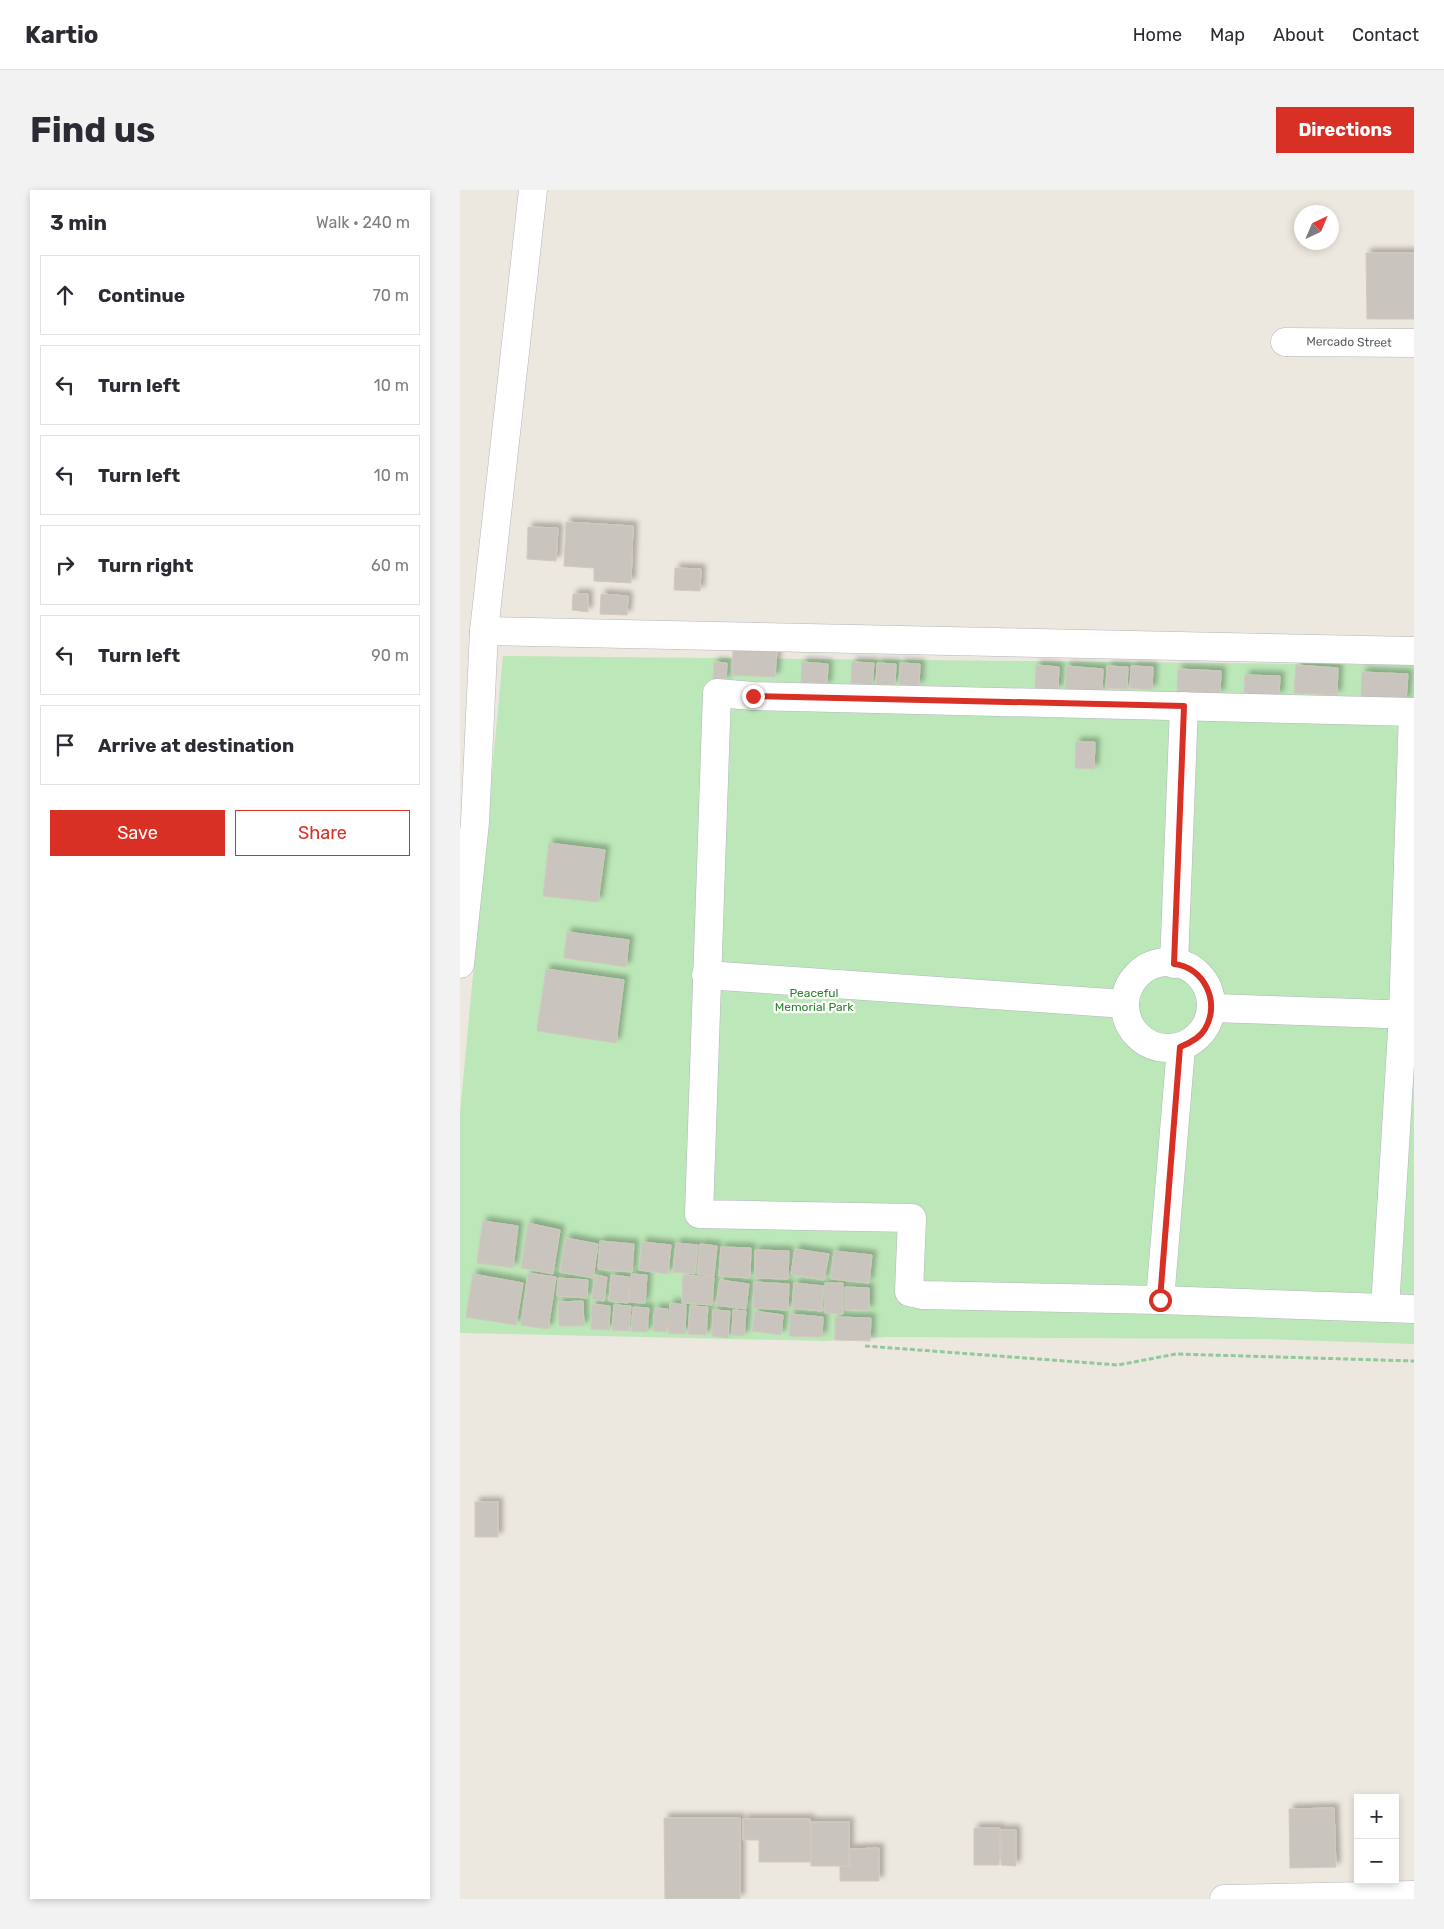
<!DOCTYPE html>
<html lang="en">
<head>
<meta charset="utf-8">
<style>
  body { margin:0; font-family:Rubik,sans-serif; background:#f2f2f3; color:#2b2b33 }
  .controls { position:absolute; right:15px; bottom:15px; display:grid; overflow:hidden; border-radius:0px; box-shadow:0 2px 8px #0003 }
  .controls button { width:45px; height:45px; display:grid; place-items:center; padding:0; border:0; border-bottom:1px solid #e1e1e2; background:#fff; color:#2b2b33; font:25px sans-serif }
  .compass { position:absolute; left:834px; top:15px; width:45px; height:45px; border-radius:50%; background:#fff; box-shadow:0 2px 8px #0003; rotate:44deg }
  .stop { position:absolute; width:15px; height:15px; margin:-11px; border:4px solid #d93025; border-radius:50%; background:#fff }
  .stop.end { background:#d93025; border-color:#fff; box-shadow:0 1px 5px #0008 }
  .list { margin:0; padding:0; list-style:none }
  h2 { display:flex; justify-content:space-between; align-items:center; height:65px; margin:0; padding:0 20px; font-size:21px }
  h2 small { font-size:16px; font-weight:400; color:#7c7c81 }
  .list li { display:grid; grid-template-columns:32px 1fr auto; gap:15px; align-items:center; box-sizing:border-box; height:80px; margin:0 10px 10px; padding:0 10px; border:1px solid #e1e1e2; border-radius:0px }
  .list b { display:block; font-size:19px; white-space:nowrap }
  .list em { font-size:16px; font-style:normal; color:#7c7c81 }
  .actions { display:flex; gap:10px; padding:15px 20px }
  .actions a { flex:1; padding:11px 0; border:1px solid #d93025; border-radius:0px; text-align:center; font-size:18px; color:#d93025 }
  .actions .main { background:#d93025; color:#fff }
  .icon { flex:none; width:28px; height:28px; fill:none; stroke:currentColor; stroke-width:2; stroke-linecap:round; stroke-linejoin:round }
  .map { position:relative; flex:none; width:954px; height:1709px; overflow:hidden; border-radius:0px }
  header { display:flex; align-items:center; gap:30px; box-sizing:border-box; height:70px; padding:0 25px; background:#fff; border-bottom:1px solid #e1e1e2 }
  header strong { font-size:24px }
  nav { display:flex; gap:28px; margin-inline-start:auto; font-size:18px }
  .intro { display:flex; align-items:center; justify-content:space-between; box-sizing:border-box; height:120px; padding:0 30px }
  h1 { margin:0; font-size:35px }
  .button { padding:12px 22px; border-radius:0px; background:#d93025; color:#fff; font-size:18px; font-weight:700 }
  main { display:flex; gap:30px; padding:0 30px }
  aside { flex:1; background:#fff; border-radius:0px; box-shadow:0 2px 8px #0003 }
  .map>svg:first-child { display:block }
  .green { fill:#bce7b8 }
  .building { fill:#c9c5be; stroke:#d1c9bd; filter:url(#shadow) }
  .lines { fill:none; stroke-linecap:round; stroke-linejoin:round }
  .minor-casing { stroke:#b2b6bb; stroke-width:29 }
  .path { stroke:#92c89c; stroke-width:3; stroke-dasharray:5 2.5; stroke-linecap:butt }
  .minor { stroke:#fff; stroke-width:28 }
  .route { stroke:#d93025; stroke-width:6 }
  .labels { text-anchor:middle; stroke-width:4.5; stroke-linejoin:round; paint-order:stroke }
  .street-label { font-size:12px; fill:#585d61; stroke:#fff }
  .park-label { font-size:12px; fill:#30832e; stroke:#fff }
</style>
</head>
<body>
<header>
<strong>Kartio</strong>
<nav><a>Home</a><a>Map</a><a>About</a><a>Contact</a></nav>
</header>
<div class="intro"><h1>Find us</h1><a class="button">Directions</a></div>
<main>
<aside>
<h2>3 min<small>Walk · 240 m</small></h2>
<ul class="list">
<li><svg class="icon" aria-label="ahead" viewBox="0 0 24 24"><path d="M12 20V5M6 11l6-6 6 6"/></svg><div><b>Continue</b></div><em>70 m</em></li>
<li><svg class="icon" aria-label="left" viewBox="0 0 24 24"><path d="M17 20v-9H6M10 6l-5 5 5 5"/></svg><div><b>Turn left</b></div><em>10 m</em></li>
<li><svg class="icon" aria-label="left" viewBox="0 0 24 24"><path d="M17 20v-9H6M10 6l-5 5 5 5"/></svg><div><b>Turn left</b></div><em>10 m</em></li>
<li><svg class="icon" aria-label="right" viewBox="0 0 24 24"><path d="M7 20v-9h11M14 6l5 5-5 5"/></svg><div><b>Turn right</b></div><em>60 m</em></li>
<li><svg class="icon" aria-label="left" viewBox="0 0 24 24"><path d="M17 20v-9H6M10 6l-5 5 5 5"/></svg><div><b>Turn left</b></div><em>90 m</em></li>
<li><svg class="icon" aria-label="arrive" viewBox="0 0 24 24"><path d="M6 21V4h12l-3 4 3 4H6"/></svg><div><b>Arrive at destination</b></div></li>
</ul>
<div class="actions"><a class="main">Save</a><a>Share</a></div>
</aside>
<div class="map">
<svg width="954" height="1709" viewBox="0 0 954 1709">
  <defs>
    <filter id="shadow"><feDropShadow dx="4.5" dy="-4.5" stdDeviation="2.5" flood-color="#0004"/></filter>
  </defs>
  <rect width="100%" height="100%" fill="#ede8df"/>
  <polygon class="green" points="43,466 954,475 954,1154 806,1149 428,1147 365,1151 0,1143 0,923"/>
  <g class="building">
    <polygon points="906,63 954,63 954,129 907,129"/>
    <polygon points="106,332 173,336 171,393 134,391 134,378 104,376"/>
    <polygon points="68,337 98,338 96,371 67,369"/>
    <polygon points="215,378 241,379 240,401 214,400"/>
    <polygon points="113,404 128,404 128,422 112,420"/>
    <polygon points="141,404 168,406 167,425 140,424"/>
    <polygon points="273,457 317,460 315,487 272,485"/>
    <polygon points="254,472 267,473 266,491 253,490"/>
    <polygon points="342,472 368,474 367,496 341,495"/>
    <polygon points="392,472 414,473 412,495 391,493"/>
    <polygon points="417,473 436,474 435,495 416,494"/>
    <polygon points="440,473 460,474 459,496 439,494"/>
    <polygon points="576,475 599,477 598,500 575,498"/>
    <polygon points="836,475 878,478 877,505 834,503"/>
    <polygon points="606,476 643,479 642,502 605,500"/>
    <polygon points="647,476 668,477 667,499 646,498"/>
    <polygon points="671,476 693,477 692,500 670,498"/>
    <polygon points="718,479 761,481 760,504 717,502"/>
    <polygon points="902,482 948,484 946,511 901,508"/>
    <polygon points="785,485 820,486 819,506 784,504"/>
    <polygon points="616,552 635,552 634,579 615,578"/>
    <polygon points="89,653 145,660 138,712 83,706"/>
    <polygon points="107,742 169,750 166,777 104,768"/>
    <polygon points="86,779 164,790 156,853 77,841"/>
    <polygon points="23,1031 58,1036 53,1078 17,1073"/>
    <polygon points="68,1033 100,1040 93,1084 61,1078"/>
    <polygon points="106,1048 138,1054 133,1088 100,1082"/>
    <polygon points="140,1051 174,1054 172,1082 138,1079"/>
    <polygon points="182,1052 211,1055 208,1084 179,1080"/>
    <polygon points="216,1053 238,1055 235,1084 213,1082"/>
    <polygon points="240,1054 257,1056 254,1086 237,1084"/>
    <polygon points="261,1057 291,1058 290,1088 259,1086"/>
    <polygon points="335,1059 369,1064 364,1090 331,1084"/>
    <polygon points="295,1060 329,1061 328,1089 295,1088"/>
    <polygon points="374,1061 412,1065 409,1093 371,1089"/>
    <polygon points="68,1083 96,1087 88,1139 61,1135"/>
    <polygon points="13,1084 63,1093 56,1135 6,1127"/>
    <polygon points="171,1084 187,1085 185,1113 169,1112"/>
    <polygon points="135,1085 147,1087 144,1111 132,1109"/>
    <polygon points="151,1085 169,1087 168,1113 149,1111"/>
    <polygon points="223,1085 254,1087 252,1115 222,1113"/>
    <polygon points="98,1088 128,1090 127,1108 97,1106"/>
    <polygon points="260,1090 289,1094 286,1119 256,1115"/>
    <polygon points="294,1092 329,1094 328,1120 293,1118"/>
    <polygon points="334,1093 364,1096 362,1121 332,1118"/>
    <polygon points="365,1093 383,1093 383,1124 365,1123"/>
    <polygon points="385,1097 409,1098 409,1120 385,1120"/>
    <polygon points="123,1111 124,1136 99,1136 98,1112"/>
    <polygon points="210,1113 226,1115 225,1144 208,1143"/>
    <polygon points="132,1114 150,1116 149,1140 131,1139"/>
    <polygon points="154,1115 171,1116 169,1141 152,1140"/>
    <polygon points="230,1116 248,1117 246,1145 228,1144"/>
    <polygon points="173,1117 189,1118 187,1142 171,1141"/>
    <polygon points="195,1118 208,1119 206,1142 193,1141"/>
    <polygon points="253,1120 270,1121 268,1148 252,1146"/>
    <polygon points="273,1120 286,1121 284,1146 272,1145"/>
    <polygon points="295,1121 323,1125 321,1145 292,1141"/>
    <polygon points="330,1124 363,1127 362,1147 329,1146"/>
    <polygon points="375,1127 411,1128 410,1151 375,1150"/>
    <rect x="15" y="1312" width="23" height="35"/>
    <polygon points="874,1618 876,1677 830,1678 829,1619"/>
    <polygon points="204,1628 280,1628 280,1709 205,1709"/>
    <polygon points="283,1629 350,1629 351,1672 299,1672 299,1650 283,1650"/>
    <rect x="351" y="1632" width="38" height="44"/>
    <polygon points="514,1638 540,1638 539,1675 514,1675"/>
    <polygon points="541,1640 556,1640 556,1676 541,1675"/>
    <polygon points="419,1658 419,1691 380,1691 380,1676 390,1676 390,1659"/>
  </g>
  <g class="lines">
    <g class="minor-casing">
      <g id="minor">
        <polyline points="825,152 954,153"/>
        <polyline points="24,441 954,461"/>
        <polyline points="954,522 293,506 257,503 239,1024 452,1028 449,1102 463,1105 700,1110 954,1119"/>
        <circle cx="708" cy="815" r="43"/>
        <polyline points="0,774 15,632 24,441 73,0"/>
        <polyline points="714,774 724,516"/>
        <polyline points="246,785 665,814"/>
        <polyline points="752,818 954,825"/>
        <polyline points="700,1110 721,857"/>
        <polyline points="925,1118 943,825 953,522"/>
        <polyline points="764,1709 954,1705"/>
      </g>
    </g>
    <polyline class="path" points="405,1156 658,1175 716,1164 954,1171"/>
    <use href="#minor" class="minor"/>
  </g>
  <g class="lines">
    <path class="route" d="M293,506L724,516L714,774C744,777 761,812 745,839C740,848 730,853 720,857L700,1110"/>
  </g>
  <g class="labels">
    <g class="street-label">
      <text transform="translate(889 152) rotate(1)" y="4">Mercado Street</text>
    </g>
    <g class="park-label">
      <text x="354" y="807">Peaceful<tspan x="354" dy="14">Memorial Park</tspan></text>
    </g>
  </g>
</svg>
<div class="controls">
<button>+</button>
<button>−</button>
</div>
<svg class="compass" viewBox="-18 -18 36 36"><path d="M0-13l5 13h-10z" fill="#e53935"/><path d="M0 13l5-13h-10z" fill="#7c7c81"/></svg>
<div class="stop" style="left:700px;top:1110px"></div>
<div class="stop end" style="left:293px;top:506px"></div>
</div>
</main>
</body>
</html>
